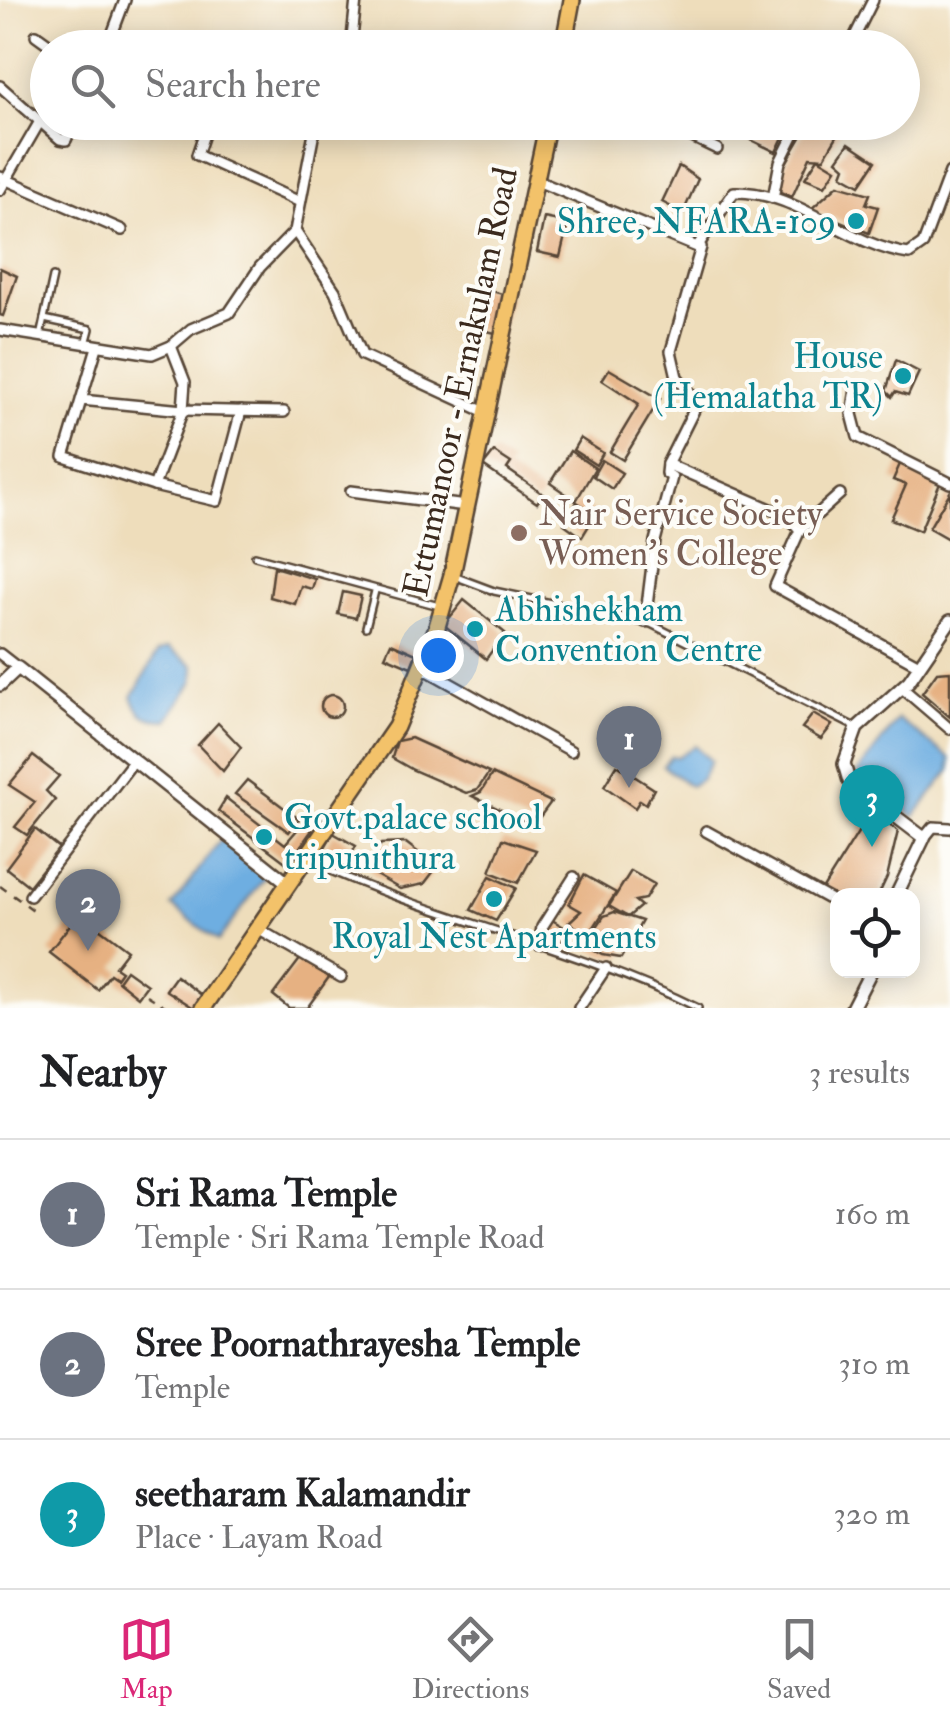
<!DOCTYPE html>
<html lang="en">
<head>
<meta charset="utf-8">
<style>
  body { margin:0; font-family:"IM FELL Double Pica",serif; background:#f2f2f2; color:#202124 }
  .controls { position:absolute; right:30px; bottom:30px; display:grid; overflow:hidden; border-radius:20px; box-shadow:0 5px 25px #0003 }
  .controls button { width:90px; height:90px; display:grid; place-items:center; padding:0; border:0; border-bottom:2px solid #e0e0e0; background:#fff; color:#202124; font:50px sans-serif }
  .you { position:absolute; left:438px; top:655px; width:35px; height:35px; margin:-25px; border:8px solid #fff; border-radius:50%; background:#1a73e8; box-shadow:0 0 0 15px #1a73e833 }
  .badge { display:grid; place-items:center; width:65px; height:65px; border-radius:50%; background:#db2777; color:#fff; font-size:32px; font-weight:700 }
  .pin { position:absolute; translate:-50% -82px; filter:drop-shadow(0 2px 5px #0008) }
  .pin::after { content:''; position:absolute; top:52px; width:35px; height:30px; background:inherit; clip-path:polygon(0 0,100% 0,50% 100%) }
  .list { margin:0; padding:0; list-style:none }
  h2 { display:flex; justify-content:space-between; align-items:center; height:130px; margin:0; padding:0 40px; font-size:42px }
  h2 small { font-size:32px; font-weight:400; color:#757577 }
  .list li { display:grid; grid-template-columns:65px 1fr auto; gap:30px; align-items:center; box-sizing:border-box; height:150px; padding:0 40px; border-top:2px solid #e0e0e0 }
  .list b { display:block; font-size:38px; white-space:nowrap }
  .list p { margin:0; font-size:32px; white-space:nowrap; color:#757577 }
  .list em { font-size:32px; font-style:normal; color:#757577 }
  .icon { flex:none; width:55px; height:55px; fill:none; stroke:currentColor; stroke-width:2; stroke-linecap:round; stroke-linejoin:round }
  .map { position:relative; flex:none; width:950px; height:1008px; overflow:hidden }
  .search { position:absolute; background:#fff; box-shadow:0 5px 25px #0003; left:30px; right:30px; top:30px; height:110px; display:flex; align-items:center; gap:25px; box-sizing:border-box; padding:0 35px; border-radius:55px; color:#757577; font-size:38px }
  .sheet { height:580px; background:#fff }
  nav { display:flex; justify-content:space-around; align-items:center; box-sizing:border-box; height:140px; border-top:2px solid #e0e0e0; background:#fff; font-size:28px; color:#757577 }
  nav a { display:grid; justify-items:center; gap:5px }
  nav .on { color:#db2777 }
  .map>svg:first-child { display:block }
  .water { fill:#6eaee1; stroke:#546c80; stroke-width:2.5 }
  .building { fill:#e6b182 }
  .lines { fill:none; stroke-linecap:round; stroke-linejoin:round }
  .service-casing { stroke:#564536; stroke-width:10 }
  .minor-casing { stroke:#564536; stroke-width:14 }
  .tertiary-casing { stroke:#564536; stroke-width:16 }
  .primary-casing { stroke:#564536; stroke-width:20 }
  .path { stroke:#564536; stroke-width:2.5; stroke-dasharray:8 8; stroke-linecap:butt }
  .service { stroke:#fff; stroke-width:5 }
  .minor { stroke:#fff; stroke-width:9 }
  .tertiary { stroke:#fff; stroke-width:11 }
  .primary { stroke:#f3c26a; stroke-width:15 }
  .culture-dot { fill:#0f9aa8; stroke:#fdfcf7; stroke-width:4 }
  .education-dot { fill:#8d6e63; stroke:#fdfcf7; stroke-width:4 }
  .labels { text-anchor:middle; stroke-width:8; stroke-linejoin:round; paint-order:stroke }
  .culture-label { font-size:35px; fill:#0d838f; stroke:#fdfcf7; text-anchor:end }
  .street-label { font-size:35px; fill:#3b2a1e; stroke:#fdfcf7 }
  .education-label { font-size:35px; fill:#785e54; stroke:#fdfcf7; text-anchor:start }
</style>
</head>
<body>
<div class="map">
<svg width="950" height="1008" viewBox="0 0 950 1008">
  <rect width="100%" height="100%" fill="#fdfcf7"/>
  <filter id="ink" filterUnits="userSpaceOnUse"><feTurbulence type="fractalNoise" baseFrequency=".01" numOctaves="2"/><feDisplacementMap in="SourceGraphic" scale="20" xChannelSelector="R" yChannelSelector="G"/><feConvolveMatrix kernelMatrix="1 2 1 2 8 2 1 2 1" color-interpolation-filters="sRGB"/></filter>
  <filter id="wash" filterUnits="userSpaceOnUse"><feTurbulence type="fractalNoise" baseFrequency=".0048" numOctaves="4" result="noise"/><feDisplacementMap in="SourceGraphic" scale="40" xChannelSelector="R" yChannelSelector="G"/><feGaussianBlur stdDeviation="2.25" result="paint"/><feColorMatrix in="noise" values="0 0 0 0 0 0 0 0 0 0 0 0 0 0 0 0 0 1.4 0 .05"/><feComposite in="paint" operator="in"/></filter>
  <g filter="url(#wash)">
    <rect width="100%" height="100%" fill="#edb"/>
    <g class="water">
      <path d="M168,648L194,666L193,682L167,720C147,720 139,716 132,697L158,652Z"/>
      <polygon points="898,719 950,758 950,770 914,817 857,774"/>
      <polygon points="695,746 711,761 701,779 690,786 663,766 671,756 677,757"/>
      <polygon points="222,838 268,873 218,941 172,906"/>
    </g>
    <g id="blocks">
      <g class="building">
        <polygon points="714,122 768,122 786,131 776,152"/>
        <polygon points="810,122 852,122 840,131 824,158 810,157 792,197 778,191 783,168"/>
        <polygon points="849,143 876,161 860,185 842,175 845,167 837,160"/>
        <polygon points="818,158 836,169 825,186 805,178"/>
        <polygon points="679,166 698,179 683,213 662,202"/>
        <polygon points="838,185 870,194 866,204 878,207 869,233 811,209"/>
        <polygon points="544,218 568,223 560,257 537,252"/>
        <polygon points="0,268 17,276 3,316 0,315"/>
        <polygon points="477,287 510,296 499,334 467,326"/>
        <polygon points="896,360 919,372 908,396 895,392 892,397 886,391"/>
        <polygon points="609,369 660,399 623,460 610,452 639,404 602,380"/>
        <polygon points="580,438 603,453 596,465 573,450"/>
        <polygon points="570,451 595,468 576,501 550,483"/>
        <polygon points="494,452 511,463 507,469 543,494 537,503 483,466"/>
        <polygon points="602,460 622,473 612,489 593,476"/>
        <polygon points="900,464 941,481 920,531 891,519 906,485 893,480"/>
        <polygon points="950,492 950,540 929,528"/>
        <polygon points="577,502 596,514 582,537 564,524"/>
        <polygon points="274,567 315,579 312,589 301,586 295,604 270,597"/>
        <polygon points="343,592 361,596 356,618 338,614"/>
        <polygon points="464,600 505,633 486,659 444,625"/>
        <polygon points="391,643 416,654 411,667 385,656"/>
        <polygon points="950,671 950,717 922,693 937,672"/>
        <circle cx="332" cy="706" r="11"/>
        <polygon points="813,714 832,725 821,739 802,728"/>
        <polygon points="218,723 241,747 223,771 198,745"/>
        <polygon points="411,738 464,762 489,773 477,790 466,793 413,770 392,758 397,741"/>
        <polygon points="33,756 59,776 46,791 55,800 27,835 15,827 35,802 9,785"/>
        <polygon points="617,765 654,789 646,804 640,800 635,808 604,786"/>
        <polygon points="492,774 551,802 536,822 528,823 472,796 481,792"/>
        <polygon points="247,780 299,819 289,832 235,794"/>
        <polygon points="226,798 285,844 303,823 312,830 288,864 218,811"/>
        <polygon points="872,810 898,831 887,877 878,896 838,898 822,890"/>
        <polygon points="35,829 59,848 29,886 6,868"/>
        <polygon points="333,833 356,846 342,871 319,858"/>
        <polygon points="503,839 536,850 518,883 490,872"/>
        <polygon points="406,843 437,867 424,884 400,889 372,873 368,863 381,844"/>
        <polygon points="631,871 654,884 645,899 635,901 641,906 628,917 609,906"/>
        <polygon points="584,875 616,893 592,930 580,930 569,922 581,911 569,904"/>
        <polygon points="490,876 516,888 496,921 471,910"/>
        <polygon points="614,912 642,921 621,958 603,955 585,945 604,916"/>
        <polygon points="79,913 128,950 115,967 121,971 116,978 110,974 98,990 49,952"/>
        <polygon points="552,920 569,930 560,944 543,935"/>
        <polygon points="301,958 329,977 307,1008 289,1008 273,995"/>
        <polygon points="126,970 147,985 138,997 118,981"/>
        <polygon points="176,976 203,996 194,1008 166,990"/>
      </g>
    </g>
  </g>
  <g filter="url(#ink)">
    <use href="#blocks" fill-opacity="0" stroke="#564536" stroke-width="2.5"/>
    <g class="lines">
      <g class="service-casing">
        <g id="service">
          <polyline points="44,319 90,329 86,344"/>
          <polyline points="40,337 53,277"/>
          <polyline points="255,556 439,606"/>
          <polyline points="454,576 494,591 651,624 857,728"/>
          <polyline points="366,627 375,591"/>
          <path d="M308,861C434,919 573,946 698,1008"/>
        </g>
      </g>
      <g class="minor-casing">
        <g id="minor">
          <polyline points="36,35 54,48"/>
          <polyline points="107,48 125,0"/>
          <polyline points="351,48 356,0"/>
          <polyline points="849,48 873,0"/>
          <polyline points="0,86 60,139 66,140 74,122"/>
          <polyline points="208,122 197,155 300,202"/>
          <polyline points="316,122 295,231 335,291 362,355 485,412"/>
          <polyline points="661,122 717,149"/>
          <polyline points="0,177 122,230"/>
          <path d="M535,180L697,247L734,192C797,190 848,246 909,254L923,244L950,172"/>
          <polyline points="0,190 39,123"/>
          <polyline points="773,198 780,162 800,122"/>
          <polyline points="0,330 152,354 171,346 191,329 229,313 260,267 295,231"/>
          <polyline points="171,346 185,382 183,410 284,412"/>
          <polyline points="856,389 852,414 858,437 950,483"/>
          <polyline points="81,400 183,410 154,486 64,457 97,347"/>
          <polyline points="667,464 789,517 800,530 775,586 919,665"/>
          <polyline points="154,486 217,501 241,411"/>
          <polyline points="351,491 466,506"/>
          <polyline points="800,530 840,494"/>
          <polyline points="645,622 655,541 672,477 666,473 667,464 698,402 677,377 671,351 701,247"/>
          <polyline points="0,654 18,668"/>
          <polyline points="421,667 571,751"/>
          <polyline points="901,687 950,729"/>
          <polyline points="706,831 838,904"/>
          <polyline points="924,838 933,827 950,828"/>
          <polyline points="30,896 132,763"/>
          <polyline points="258,929 341,977"/>
          <polyline points="539,945 542,927 574,877"/>
          <polyline points="579,1008 606,968"/>
        </g>
      </g>
      <g class="tertiary-casing">
        <g id="tertiary">
          <polyline points="0,685 18,668 289,884"/>
          <polyline points="896,896 924,838 849,781 844,764 857,728 909,681 950,621"/>
          <polyline points="852,1008 871,971"/>
        </g>
      </g>
      <g class="primary-casing">
        <g id="primary">
          <polyline points="563,48 572,0"/>
          <polyline points="203,1008 396,727 436,630 452,575 548,122"/>
        </g>
      </g>
      <g class="path">
        <polyline points="0,886 36,912"/>
        <polyline points="147,995 168,1008"/>
      </g>
      <use href="#service" class="service"/>
      <use href="#minor" class="minor"/>
      <use href="#tertiary" class="tertiary"/>
      <use href="#primary" class="primary"/>
    </g>
  </g>
  <g class="culture-dot">
    <circle cx="856" cy="221" r="10"/>
    <circle cx="903" cy="376" r="10"/>
    <circle cx="475" cy="629" r="10"/>
    <circle cx="264" cy="837" r="10"/>
    <circle cx="494" cy="899" r="10"/>
  </g>
  <circle class="education-dot" cx="519" cy="533" r="10"/>
  <g class="labels">
    <g class="culture-label">
      <text x="836" y="233">Shree, NFARA=109</text>
      <text x="883" y="368">House<tspan x="883" dy="40">(Hemalatha TR)</tspan></text>
      <text x="495" y="621" text-anchor="start">Abhishekham<tspan x="495" dy="40">Convention Centre</tspan></text>
      <text x="284" y="829" text-anchor="start">Govt.palace school<tspan x="284" dy="40">tripunithura</tspan></text>
      <text x="494" y="948" text-anchor="middle">Royal Nest Apartments</text>
    </g>
    <g class="street-label">
      <text transform="translate(460 382) rotate(-78)" y="12">Ettumanoor - Ernakulam Road</text>
    </g>
    <g class="education-label">
      <text x="539" y="525">Nair Service Society<tspan x="539" dy="40">Women's College</tspan></text>
    </g>
  </g>
</svg>
<div class="controls">
<button><svg class="icon" aria-label="locate" viewBox="0 0 24 24"><circle cx="12" cy="12" r="6"/><path d="M12 2v4M12 18v4M2 12h4M18 12h4"/></svg></button>
</div>
<div class="you"></div>
<div class="pin badge" style="left:629px;top:788px;background:#6b7280">1</div>
<div class="pin badge" style="left:88px;top:951px;background:#6b7280">2</div>
<div class="pin badge" style="left:872px;top:847px;background:#0f9aa8">3</div>
<div class="search"><svg class="icon" aria-label="search" viewBox="0 0 24 24"><circle cx="10" cy="10" r="6"/><path d="M15 15l6 6"/></svg>Search here</div>
</div>
<section class="sheet">
<h2>Nearby<small>3 results</small></h2>
<ul class="list">
<li><span class="badge" style="background:#6b7280">1</span><div><b>Sri Rama Temple</b><p>Temple · Sri Rama Temple Road</p></div><em>160 m</em></li>
<li><span class="badge" style="background:#6b7280">2</span><div><b>Sree Poornathrayesha Temple</b><p>Temple</p></div><em>310 m</em></li>
<li><span class="badge" style="background:#0f9aa8">3</span><div><b>seetharam Kalamandir</b><p>Place · Layam Road</p></div><em>320 m</em></li>
</ul>
</section>
<nav>
<a class="on"><svg class="icon" aria-label="map" viewBox="0 0 24 24"><path d="M3 6l6-2 6 2 6-2v14l-6 2-6-2-6 2zM9 4v14M15 6v14"/></svg>Map</a>
<a><svg class="icon" aria-label="directions" viewBox="0 0 24 24"><path d="M12 3l9 9-9 9-9-9zM9 14v-3h6M13 9l2 2-2 2"/></svg>Directions</a>
<a><svg class="icon" aria-label="saved" viewBox="0 0 24 24"><path d="M7 4h10v16l-5-4-5 4z"/></svg>Saved</a>
</nav>
</body>
</html>
